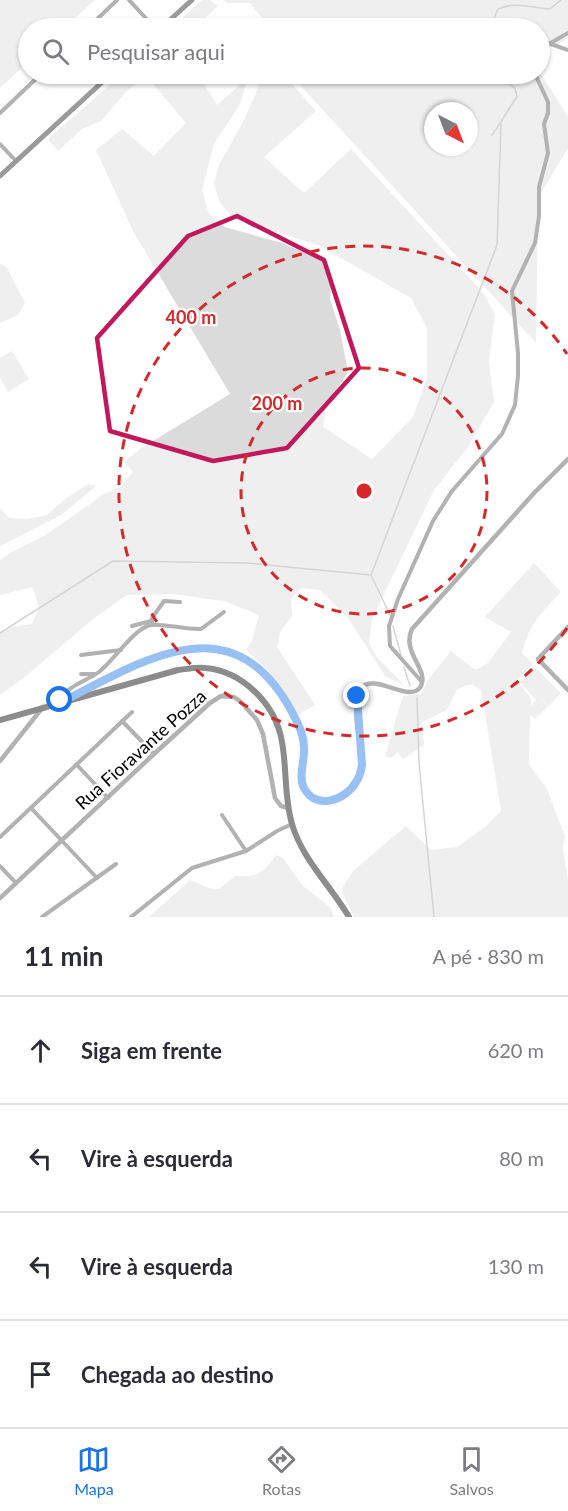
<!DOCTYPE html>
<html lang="pt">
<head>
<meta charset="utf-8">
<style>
  body { margin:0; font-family:Lato,sans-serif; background:#f2f2f3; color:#2b2b33 }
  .compass { position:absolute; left:424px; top:102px; width:54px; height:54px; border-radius:50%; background:#fff; box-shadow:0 2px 4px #0004; rotate:138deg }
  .stop { position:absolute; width:18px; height:18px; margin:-14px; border:4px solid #1a73e8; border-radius:50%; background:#fff }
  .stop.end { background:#1a73e8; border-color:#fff; box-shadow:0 2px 6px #0008 }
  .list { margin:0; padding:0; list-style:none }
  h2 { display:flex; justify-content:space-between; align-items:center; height:78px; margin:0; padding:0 24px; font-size:26px }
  h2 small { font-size:20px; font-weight:400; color:#7c7c81 }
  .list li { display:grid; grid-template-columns:39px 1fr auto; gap:18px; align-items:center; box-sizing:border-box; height:108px; padding:0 24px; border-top:2px solid #e1e1e2 }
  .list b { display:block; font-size:22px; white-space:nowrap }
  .list em { font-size:20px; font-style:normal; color:#7c7c81 }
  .icon { flex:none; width:33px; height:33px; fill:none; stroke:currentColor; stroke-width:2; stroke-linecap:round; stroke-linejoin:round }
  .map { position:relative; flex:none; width:568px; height:917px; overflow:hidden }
  .search { position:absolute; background:#fff; box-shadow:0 2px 4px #0004; left:18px; right:18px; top:18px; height:66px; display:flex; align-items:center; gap:15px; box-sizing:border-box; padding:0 21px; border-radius:33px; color:#7c7c81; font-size:22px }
  .sheet { height:510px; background:#fff }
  nav { display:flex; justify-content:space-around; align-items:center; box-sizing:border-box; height:84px; border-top:2px solid #e1e1e2; background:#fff; font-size:16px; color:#7c7c81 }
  nav a { display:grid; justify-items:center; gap:3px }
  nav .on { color:#1a73e8 }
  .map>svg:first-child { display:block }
  .green { fill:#dbdbdb; fill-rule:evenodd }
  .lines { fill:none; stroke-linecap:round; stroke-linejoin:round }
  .stream { stroke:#a2a2a2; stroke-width:1.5 }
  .minor { stroke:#545454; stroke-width:4 }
  .tertiary { stroke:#545454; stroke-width:4.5 }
  .secondary { stroke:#212121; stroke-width:5 }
  .trunk { stroke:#000; stroke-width:6 }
  .route { stroke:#1a73e8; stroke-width:8 }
  .marked { fill:none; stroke:#c2185b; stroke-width:4.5; stroke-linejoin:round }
  .ring { fill:none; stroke:#d62828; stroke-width:3; stroke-dasharray:10 8 }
  .labels { text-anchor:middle; stroke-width:4.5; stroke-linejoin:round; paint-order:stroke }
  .street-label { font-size:18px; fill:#000; stroke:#fff }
  .centre { fill:#d62828; stroke:#fff; stroke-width:3 }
  .ring-label { font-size:18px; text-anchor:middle; font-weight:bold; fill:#d62828; stroke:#fff; stroke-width:4.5; stroke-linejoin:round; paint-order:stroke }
</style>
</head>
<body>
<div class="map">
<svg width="568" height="917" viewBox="0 0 568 917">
  <rect width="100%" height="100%" fill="#fff"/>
  <g class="green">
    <polygon points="0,0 95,0 64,28 28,28 28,62 0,88"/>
    <polygon points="202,0 210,0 218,6 195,28 171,28"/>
    <polygon points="223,0 568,0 568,39 540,52 540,28 267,28 268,25 250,3 227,3"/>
    <path d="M540,72L568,117V148L538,198L536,343L290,74H540ZM433,111H469V147H433Z"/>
    <polygon points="122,74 147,74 124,94 101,121 82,129 58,151 48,139"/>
    <polygon points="166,74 198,74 217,105 242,83 244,74 249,74 240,104 214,144 202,190 209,214 225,227 282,243 324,261 332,274 330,299 340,330 348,372 326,406 323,427 372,459 413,417 427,378 427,328 411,298 320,246 232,217 219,201 214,183 219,165 245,118 261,81 262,74 283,74 316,111 264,157 304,193 351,149 484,294 495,314 489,361 494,402 468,447 434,490 372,619 369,643 376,656 405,686 385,676 348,618 320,590 301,588 291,599 292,616 280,633 277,647 315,705 298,715 268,670 246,650 252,641 259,615 224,601 173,594 127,595 93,619 26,676 0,695 0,633 12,627 32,624 39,608 33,587 0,595 0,560 12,552 44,536 104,494 120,487 133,472 124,462 140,449 230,394 133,231 96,150 122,129 154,156 186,123 154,85"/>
    <polygon points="0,263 7,268 25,303 18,315 0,323"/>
    <polygon points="12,351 29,379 8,392 0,378 0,358"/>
    <polygon points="88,484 96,486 61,515 0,546 0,508 9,518 27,519 47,515 65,499"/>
    <path d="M534,563L561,592C541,613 529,624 522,653L533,664L517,680L531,699V706L536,700L520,682L535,667L561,693L549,706L539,697L548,706L535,719L530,715L529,765L546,787L565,836L563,848L568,881V917H354L341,890L353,871L406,826L431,850L457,847L486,826L501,811L481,690L471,684L457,689L447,710L422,722L424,745L403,759L398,752L391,758L385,756L403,696L421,694L428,680L451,651L475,670L488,663L511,632L485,617Z"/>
    <path d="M276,855L283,858L302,885L330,907L334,917H149L190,880L209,888L219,889L235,876C258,877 263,874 276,855Z"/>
  </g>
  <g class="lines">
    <g class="stream">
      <path d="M492,28V23L498,9C516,1 531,8 550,9L561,0"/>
      <path d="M492,135C502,122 508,109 517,97L515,88L496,76L495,74"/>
      <polyline points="390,615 371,575 497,245 501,124"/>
      <polyline points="393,626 401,655"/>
      <polyline points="0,633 113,561 247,563 371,575"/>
      <polyline points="404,667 410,686"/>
      <polyline points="417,698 419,763 434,917"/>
    </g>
    <g class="minor">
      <polyline points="129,0 155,28"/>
      <polyline points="88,28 117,0"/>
      <polyline points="548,43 568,50"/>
      <polyline points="540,49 568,33"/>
      <polyline points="0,113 41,74"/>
      <polyline points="0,144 16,161"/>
      <polyline points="152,625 152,618 164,601 180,602"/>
      <polyline points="132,626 151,621"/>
      <polyline points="81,655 121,650"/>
      <polyline points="81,674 95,674"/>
      <polyline points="422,682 390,646 389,626 398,599 433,521 452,491 502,434 515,405 518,376 518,353 512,291 535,243 539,216 539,187 548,153 544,124 548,113 548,102 535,74"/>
      <path d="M60,703C63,687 87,681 99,672C114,660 133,630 150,625C162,623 187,630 201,629L224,612"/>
      <polyline points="122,721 154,754"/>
      <polyline points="77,765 108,798"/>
      <polyline points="31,808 97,878"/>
      <polyline points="222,815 246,851"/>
      <polyline points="0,837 132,712"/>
      <polyline points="0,866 16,883"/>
      <polyline points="42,917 116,864"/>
      <polyline points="131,917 192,868 246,851 277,831 292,824"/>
    </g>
    <g class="tertiary">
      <polyline points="568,627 538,659 568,690"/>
      <path d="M68,699C156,653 240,603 297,722C301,730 304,739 304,748C305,761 298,776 304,788C314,807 338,803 351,790C358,783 360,774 362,765C361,748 350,700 361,688C375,672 411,705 421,686C429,669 401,652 412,629L535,492L568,459"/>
      <polyline points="0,761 43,707"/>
      <polyline points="0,898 154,754 210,703 221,696 234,697 241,702 257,720 263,734 275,798 281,806 288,808"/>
    </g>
    <g class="secondary">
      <polyline points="161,28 192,0"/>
      <polyline points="0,176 111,74"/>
    </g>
    <path class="trunk" d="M0,720L178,670C187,669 196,667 205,668C243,671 276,705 282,742C287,769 284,797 292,824C302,859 331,886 349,917"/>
  </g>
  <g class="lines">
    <path class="route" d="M60,700V703C149,657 238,599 297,722C301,730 304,739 304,748C305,761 298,776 304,788C316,811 346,800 356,782C360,777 361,771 362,765L357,696"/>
  </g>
  <path d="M0 0H568V917H0ZM237,216L324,260L359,368L287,448L213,461L110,431L97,338L188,236Z" fill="#fff" fill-opacity=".55" fill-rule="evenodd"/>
  <path class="marked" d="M237,216L324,260L359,368L287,448L213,461L110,431L97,338L188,236Z"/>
  <g class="ring">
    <circle cx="364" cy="491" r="123"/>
    <path d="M567 628A245 245 0 1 1 567 354"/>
  </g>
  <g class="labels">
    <g class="street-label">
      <text transform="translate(141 750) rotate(-42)" y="6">Rua Fioravante Pozza</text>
    </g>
  </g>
  <circle cx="364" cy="491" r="9" class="centre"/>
  <g class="ring-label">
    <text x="191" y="324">400 m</text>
    <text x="277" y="410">200 m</text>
  </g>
</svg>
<svg class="compass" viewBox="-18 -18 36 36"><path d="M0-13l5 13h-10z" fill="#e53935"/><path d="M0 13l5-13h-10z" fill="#7c7c81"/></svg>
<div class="stop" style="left:60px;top:700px"></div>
<div class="stop end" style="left:357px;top:696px"></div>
<div class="search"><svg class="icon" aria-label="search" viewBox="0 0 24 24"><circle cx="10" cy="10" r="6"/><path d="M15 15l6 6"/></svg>Pesquisar aqui</div>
</div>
<section class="sheet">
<h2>11 min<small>A pé · 830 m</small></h2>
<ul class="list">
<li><svg class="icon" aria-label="ahead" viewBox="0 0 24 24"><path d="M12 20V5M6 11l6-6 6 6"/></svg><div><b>Siga em frente</b></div><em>620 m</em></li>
<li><svg class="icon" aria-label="left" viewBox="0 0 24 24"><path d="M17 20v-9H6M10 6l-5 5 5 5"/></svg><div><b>Vire à esquerda</b></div><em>80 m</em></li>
<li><svg class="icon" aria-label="left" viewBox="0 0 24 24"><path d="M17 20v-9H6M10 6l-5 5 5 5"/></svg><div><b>Vire à esquerda</b></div><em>130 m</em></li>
<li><svg class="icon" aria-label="arrive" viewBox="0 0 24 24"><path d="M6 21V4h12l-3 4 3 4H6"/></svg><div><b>Chegada ao destino</b></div></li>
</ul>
</section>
<nav>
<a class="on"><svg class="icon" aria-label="map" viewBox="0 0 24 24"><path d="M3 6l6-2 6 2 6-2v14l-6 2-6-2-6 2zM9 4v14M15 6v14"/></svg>Mapa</a>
<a><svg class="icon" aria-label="directions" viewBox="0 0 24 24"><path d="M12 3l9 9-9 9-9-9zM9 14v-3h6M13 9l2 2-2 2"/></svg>Rotas</a>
<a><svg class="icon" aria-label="saved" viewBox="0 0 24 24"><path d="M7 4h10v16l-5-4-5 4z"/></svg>Salvos</a>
</nav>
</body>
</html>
